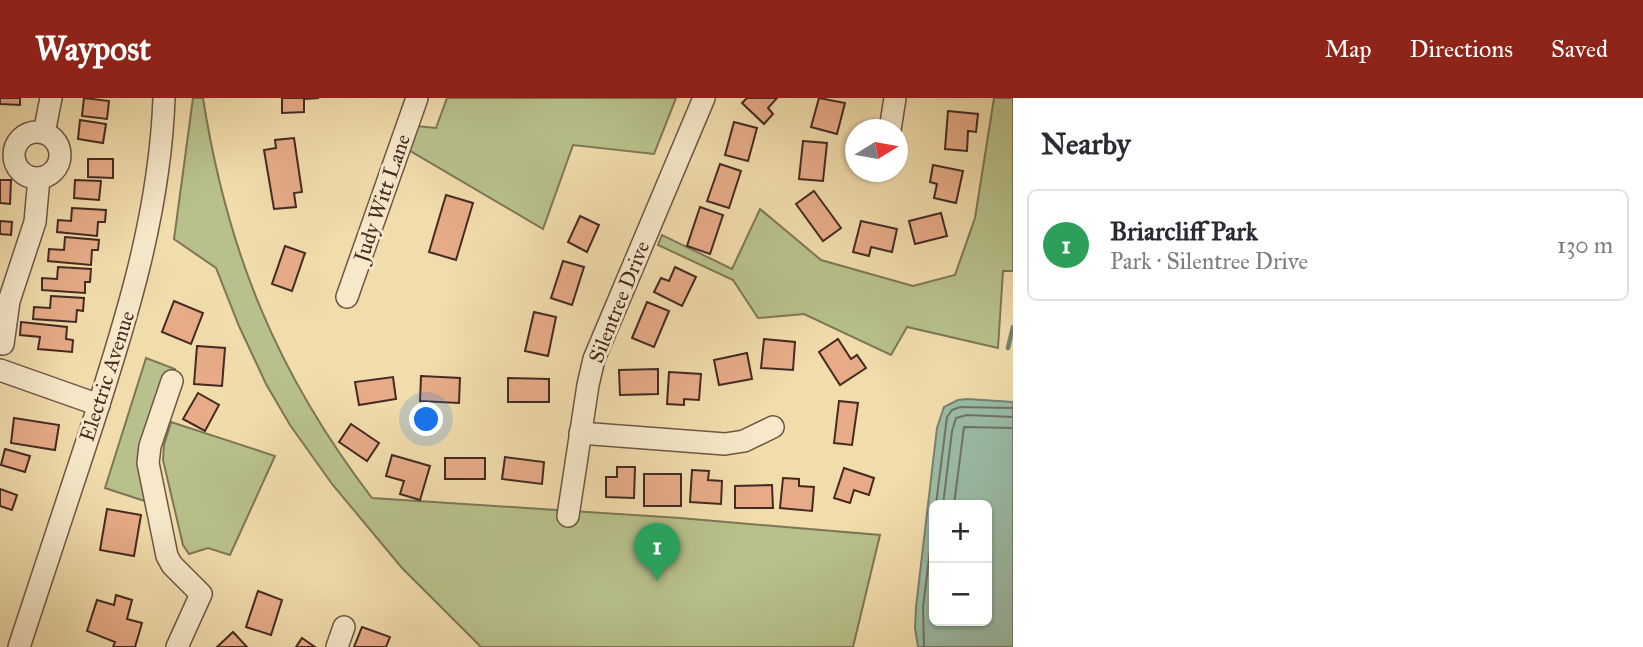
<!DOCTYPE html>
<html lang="en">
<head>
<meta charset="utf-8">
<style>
  body { margin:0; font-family:"IM FELL Great Primer",serif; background:#f2f2f3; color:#2b2b33 }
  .controls { position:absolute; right:21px; bottom:21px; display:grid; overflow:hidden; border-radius:10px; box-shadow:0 2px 5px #0004 }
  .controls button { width:63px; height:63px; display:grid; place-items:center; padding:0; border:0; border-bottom:2px solid #e1e1e2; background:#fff; color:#2b2b33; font:35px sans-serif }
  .compass { position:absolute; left:845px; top:21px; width:63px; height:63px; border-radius:50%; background:#fff; box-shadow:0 2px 5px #0004; rotate:79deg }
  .you { position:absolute; left:427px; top:322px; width:24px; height:24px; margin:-18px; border:5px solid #fff; border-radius:50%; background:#1a73e8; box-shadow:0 0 0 10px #1a73e833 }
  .badge { display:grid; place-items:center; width:46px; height:46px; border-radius:50%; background:#8f2418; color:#fff; font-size:23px; font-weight:700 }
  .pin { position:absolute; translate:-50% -58px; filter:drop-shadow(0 2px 4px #0008) }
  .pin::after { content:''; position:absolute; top:37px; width:24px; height:21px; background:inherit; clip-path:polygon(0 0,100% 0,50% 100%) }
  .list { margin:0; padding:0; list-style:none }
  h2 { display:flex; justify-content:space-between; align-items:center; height:91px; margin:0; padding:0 28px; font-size:30px }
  h2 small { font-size:23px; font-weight:400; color:#7c7c81 }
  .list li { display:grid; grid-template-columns:46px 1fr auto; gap:21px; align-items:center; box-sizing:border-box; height:112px; margin:0 14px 14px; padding:0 14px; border:2px solid #e1e1e2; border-radius:10px }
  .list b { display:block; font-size:26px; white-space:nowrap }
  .list p { margin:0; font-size:23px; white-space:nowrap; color:#7c7c81 }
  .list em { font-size:23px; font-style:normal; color:#7c7c81 }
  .map { position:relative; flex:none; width:1013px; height:549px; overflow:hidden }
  header { display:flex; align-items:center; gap:42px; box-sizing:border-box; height:98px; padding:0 35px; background:#8f2418; color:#fff }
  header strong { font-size:33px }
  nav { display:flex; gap:38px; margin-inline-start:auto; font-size:24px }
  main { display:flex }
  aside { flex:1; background:#fff }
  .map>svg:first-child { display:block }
  .green { fill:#b8c18b; stroke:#7e7656; stroke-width:2 }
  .water { fill:#9bbca7; stroke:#788271; stroke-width:2; fill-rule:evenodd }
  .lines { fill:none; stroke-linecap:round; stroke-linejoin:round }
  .shore { stroke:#707364; stroke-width:2 }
  .stream { stroke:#788271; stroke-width:4.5 }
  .building { fill:#e7ab88; stroke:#442a21; stroke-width:2 }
  .minor-casing { stroke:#6f5644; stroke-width:24 }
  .minor { stroke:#f6e8c9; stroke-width:21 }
  .labels { text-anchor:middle; stroke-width:6; stroke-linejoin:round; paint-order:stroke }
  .street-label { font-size:21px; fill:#442a21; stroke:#f6e8c9 }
</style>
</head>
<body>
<header>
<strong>Waypost</strong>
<nav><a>Map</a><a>Directions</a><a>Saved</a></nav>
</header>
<main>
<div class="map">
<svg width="1013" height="549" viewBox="0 0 1013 549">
  <rect width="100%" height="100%" fill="#f1dcac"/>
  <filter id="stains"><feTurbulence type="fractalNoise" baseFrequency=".00286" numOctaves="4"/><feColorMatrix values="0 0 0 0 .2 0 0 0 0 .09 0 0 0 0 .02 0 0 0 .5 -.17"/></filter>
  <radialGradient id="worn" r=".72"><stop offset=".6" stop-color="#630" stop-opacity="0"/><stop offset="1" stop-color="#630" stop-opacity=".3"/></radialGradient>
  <g class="green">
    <path d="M193,0H203C227,153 277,276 372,400L680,420L880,437L853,549H481L402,470L332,386L290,327L266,286L239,228L216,170L174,141Z"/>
    <polygon points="447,0 676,0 654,56 573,47 543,131 407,51 416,28 436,30"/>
    <polygon points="994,0 1013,0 1013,173 1003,173 998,250 907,229 891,257 804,216 758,220 733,182 658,147 662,137 732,171 760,111 821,162 913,188 955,177 975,120"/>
    <polygon points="146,260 175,271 152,336 160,408 105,390"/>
    <polygon points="171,324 275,358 230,457 208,450 189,456 183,447 163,362 164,347"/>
  </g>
  <path class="water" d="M967,301L1013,304V549H918L915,530L916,509L937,330L944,309L958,302ZM934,407H987V523H934Z"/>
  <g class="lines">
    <g class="shore">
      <polyline points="943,407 952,333 956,320 967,317 1013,319"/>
      <polyline points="954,407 964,329 1013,330"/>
      <polyline points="924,549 923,509 947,319 952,312 960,309 1013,310"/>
    </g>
    <polyline class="stream" points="1008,250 1013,229"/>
  </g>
  <g class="building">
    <polygon points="0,0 20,0 20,7 0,6"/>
    <polygon points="84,0 109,3 107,21 82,18"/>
    <polygon points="282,0 319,0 304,1 304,14 282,15"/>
    <polygon points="747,0 777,0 768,10 773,16 764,26 742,5"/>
    <polygon points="819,0 845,5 837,36 811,29"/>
    <polygon points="948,13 978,16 976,34 968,33 967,53 945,51"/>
    <polygon points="80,22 106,26 103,45 78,41"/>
    <polygon points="734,24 757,30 748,63 725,57"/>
    <polygon points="294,40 302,94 294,95 296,109 274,111 264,52 276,50 275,42"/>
    <polygon points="803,43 827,45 823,83 799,81"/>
    <polygon points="88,61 113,61 113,80 88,79"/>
    <polygon points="720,66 741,73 729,110 707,103"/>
    <polygon points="933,67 963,73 956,105 934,100 937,86 930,84"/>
    <polygon points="0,82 11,82 10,106 0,105"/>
    <polygon points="75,82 101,83 99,102 74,100"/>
    <polygon points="814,93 841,130 823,143 796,106"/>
    <polygon points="446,97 473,105 456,162 429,154"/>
    <polygon points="700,109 723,117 710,156 687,148"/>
    <polygon points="72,110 106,112 105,124 98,124 97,138 57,134 58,122 71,123"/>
    <polygon points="941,115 947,138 915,146 909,123"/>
    <polygon points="580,118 599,127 587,154 568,144"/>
    <polygon points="0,123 12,124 11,137 0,136"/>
    <polygon points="861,123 897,131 892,154 871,149 869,158 853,154"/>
    <polygon points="65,139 99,142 98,152 92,152 91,167 48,163 49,151 64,152"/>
    <polygon points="285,148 305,155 292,193 272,186"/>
    <polygon points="563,163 584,169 572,207 551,200"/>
    <polygon points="58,169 91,171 90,184 85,184 85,195 42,192 42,180 57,181"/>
    <polygon points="675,169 696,179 682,208 654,194 661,180 669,183"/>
    <polygon points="51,198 84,200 83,213 77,212 76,224 33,221 34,209 50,210"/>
    <polygon points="174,203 203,215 191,246 162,234"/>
    <polygon points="647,204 669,213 654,249 632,240"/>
    <polygon points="534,214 556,219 548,258 525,253"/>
    <polygon points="21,224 67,229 66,241 73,242 72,254 38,251 40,239 20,237"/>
    <polygon points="764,241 795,244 793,272 761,270"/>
    <polygon points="838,241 851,261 857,257 866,270 840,287 819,254"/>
    <polygon points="197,248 225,250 222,288 194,286"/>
    <polygon points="747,255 752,281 719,287 714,262"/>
    <polygon points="658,271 658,296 620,297 619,272"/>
    <polygon points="669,274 701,276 699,302 684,301 684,307 667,306"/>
    <polygon points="421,278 460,280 459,305 420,303"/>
    <polygon points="393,279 396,301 359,307 355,284"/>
    <polygon points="508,280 549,281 549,304 508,304"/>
    <polygon points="198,295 219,307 205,333 183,321"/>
    <polygon points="839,303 858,305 852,347 834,345"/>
    <polygon points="14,320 59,327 55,352 11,345"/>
    <polygon points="351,326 379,345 367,363 339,344"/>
    <polygon points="5,351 30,358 25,374 1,367"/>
    <polygon points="392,357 430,368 420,402 400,396 404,383 386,378"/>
    <polygon points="505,359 544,364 542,386 502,381"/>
    <rect x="445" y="360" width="40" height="21"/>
    <polygon points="617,369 635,369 634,400 606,399 606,379 617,379"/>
    <polygon points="844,370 874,380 869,397 854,392 850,405 834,400"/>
    <polygon points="692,372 709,373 708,382 722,383 721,406 690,404"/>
    <rect x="644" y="376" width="37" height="32"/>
    <polygon points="783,380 799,381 799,388 814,389 812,413 780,410"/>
    <polygon points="772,387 773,410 735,410 735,388"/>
    <polygon points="0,391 17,397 12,412 0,408"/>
    <polygon points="107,411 141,417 134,458 100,452"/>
    <polygon points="258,493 282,502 271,537 246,529"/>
    <polygon points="116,497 132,502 127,521 142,525 135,549 113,549 115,544 87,533 97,502 114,507"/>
    <polygon points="362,529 390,539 386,549 354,549"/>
    <polygon points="233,534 247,549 217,549"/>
    <polygon points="302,540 315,549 296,549"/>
  </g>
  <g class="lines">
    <g class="minor-casing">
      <g id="minor">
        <polyline points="890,32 895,0"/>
        <circle cx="37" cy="57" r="23"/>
        <polyline points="44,35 51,0"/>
        <polyline points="347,199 417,0"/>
        <polyline points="3,246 9,203 35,124 39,80"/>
        <polyline points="0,272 99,307"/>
        <polyline points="172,283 150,348 148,365 167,458 172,467 201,496 177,549"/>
        <polyline points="580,335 725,346 744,343 773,329"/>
        <polyline points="568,418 588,287 594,261 704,0"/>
        <path d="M19,549C43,477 67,404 91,331C126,223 160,115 164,0"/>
        <polyline points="337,549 344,529"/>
      </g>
    </g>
    <use href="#minor" class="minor"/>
  </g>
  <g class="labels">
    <g class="street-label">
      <text transform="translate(382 100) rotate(-71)" y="7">Judy Witt Lane</text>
      <text transform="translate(619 204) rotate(-68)" y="7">Silentree Drive</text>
      <text transform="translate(107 278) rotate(-72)" y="7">Electric Avenue</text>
    </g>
  </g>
  <rect width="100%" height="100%" filter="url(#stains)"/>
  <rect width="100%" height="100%" fill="url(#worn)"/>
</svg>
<div class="controls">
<button>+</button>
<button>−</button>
</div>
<svg class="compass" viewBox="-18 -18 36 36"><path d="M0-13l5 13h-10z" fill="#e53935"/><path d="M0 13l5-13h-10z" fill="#7c7c81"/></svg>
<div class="you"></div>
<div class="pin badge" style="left:657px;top:483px;background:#2e9e5b">1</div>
</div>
<aside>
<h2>Nearby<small></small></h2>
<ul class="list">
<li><span class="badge" style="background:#2e9e5b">1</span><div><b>Briarcliff Park</b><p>Park · Silentree Drive</p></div><em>130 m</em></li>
</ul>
</aside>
</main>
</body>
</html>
